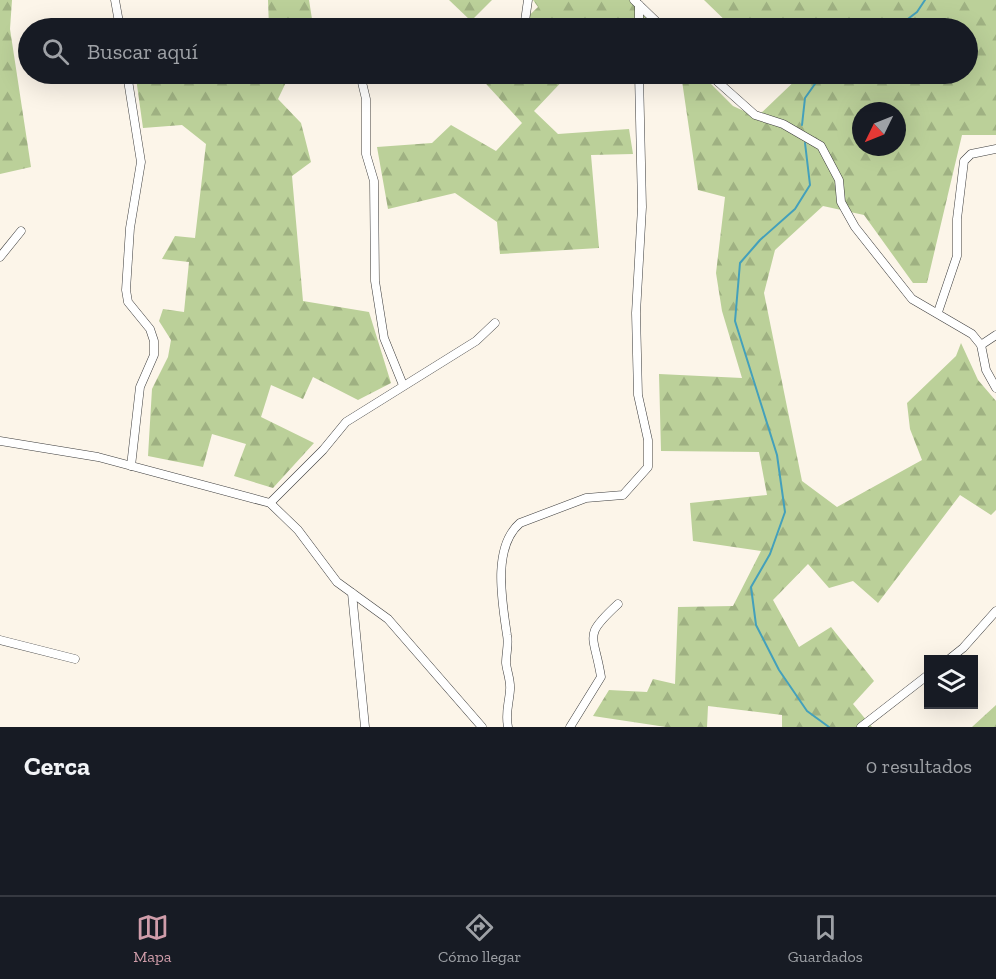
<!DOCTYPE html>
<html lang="es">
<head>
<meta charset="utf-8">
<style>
  body { margin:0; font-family:"Zilla Slab",serif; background:#20242c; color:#f1f3f6 }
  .controls { position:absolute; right:18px; bottom:18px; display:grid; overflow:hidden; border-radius:0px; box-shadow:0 6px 24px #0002 }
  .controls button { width:54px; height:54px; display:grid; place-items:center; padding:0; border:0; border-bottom:2px solid #363941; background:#171b24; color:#f1f3f6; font:30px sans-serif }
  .compass { position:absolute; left:852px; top:102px; width:54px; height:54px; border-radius:50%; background:#171b24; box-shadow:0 6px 24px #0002; rotate:227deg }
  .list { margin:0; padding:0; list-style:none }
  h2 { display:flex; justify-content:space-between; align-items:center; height:78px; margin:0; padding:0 24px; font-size:26px }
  h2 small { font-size:20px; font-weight:400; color:#9ea1a6 }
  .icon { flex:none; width:33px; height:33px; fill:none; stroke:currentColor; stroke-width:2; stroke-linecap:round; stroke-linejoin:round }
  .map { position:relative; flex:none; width:996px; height:727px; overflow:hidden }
  .search { position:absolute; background:#171b24; box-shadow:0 6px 24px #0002; left:18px; right:18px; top:18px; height:66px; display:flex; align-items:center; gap:15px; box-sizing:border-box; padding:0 21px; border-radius:33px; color:#9ea1a6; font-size:22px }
  .sheet { height:168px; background:#171b24 }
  nav { display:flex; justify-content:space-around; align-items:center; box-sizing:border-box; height:84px; border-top:2px solid #363941; background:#171b24; font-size:16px; color:#9ea1a6 }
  nav a { display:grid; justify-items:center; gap:3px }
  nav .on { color:#d09daa }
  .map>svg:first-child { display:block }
  .forest { fill:url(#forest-firs); fill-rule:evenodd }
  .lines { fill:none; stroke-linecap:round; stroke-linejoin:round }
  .stream { stroke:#44a0bb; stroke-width:2 }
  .minor-casing { stroke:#3c3c3c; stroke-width:9 }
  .minor { stroke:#fff; stroke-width:8 }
</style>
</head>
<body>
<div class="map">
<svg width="996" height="727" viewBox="0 0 996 727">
  <defs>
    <pattern id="forest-firs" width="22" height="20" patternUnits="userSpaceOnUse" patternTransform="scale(1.5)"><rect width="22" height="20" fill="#bbd099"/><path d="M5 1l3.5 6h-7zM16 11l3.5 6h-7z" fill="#9fb182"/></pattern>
  </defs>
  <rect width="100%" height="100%" fill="#fcf5e9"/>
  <g class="forest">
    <polygon points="0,0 12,0 10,29 31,167 0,174"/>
    <polygon points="268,0 309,0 312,19 308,28 269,28"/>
    <polygon points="449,0 492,0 471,21"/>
    <polygon points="533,0 641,0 639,9 658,28 516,28 538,7"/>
    <path d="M704,0H996V135H962L927,283H913L864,215L823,206L775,250L764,293L802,481L837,507L922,460L910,429L907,403L956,356L961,343L978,380L996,401V510L991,515L960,495L878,603L853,581L829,588L808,564L773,600L799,647L831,627L874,681L853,704L872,727H782V715L708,706L707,727H666L593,716L609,690L647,692L653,679L675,684L678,607L733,606L761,551L693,541L690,503L767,495L759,452L661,451L659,374L742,378L722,311L716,273L725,197L698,190L681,74H701L733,106L757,117L802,74H968V28H733ZM861,111H897V147H861Z"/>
    <polygon points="263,74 290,74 278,99 301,123 311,162 292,176 303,301 369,312 391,383 358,400 313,377 303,399 271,385 261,417 314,443 273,488 234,476 246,444 212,434 203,467 148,456 152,389 168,357 171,340 159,321 163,309 184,312 189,262 162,259 175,236 195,238 206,144 182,125 143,128 136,78 262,80"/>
    <polygon points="477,74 569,74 534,111 558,134 629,129 633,154 591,155 599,248 500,254 497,222 455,193 388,209 377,147 432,143 451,125 496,151 522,123"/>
    <polygon points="996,705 996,727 972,727"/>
  </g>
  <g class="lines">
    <g class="stream">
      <polyline points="896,28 917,12 925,0"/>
      <polyline points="802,125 805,98 822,74"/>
      <polyline points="805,143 810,185 795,209 760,240 740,263 735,321 777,455 785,512 770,554 751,587 756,625 779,670 807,711 829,727"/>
    </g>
    <g class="minor-casing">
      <g id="minor">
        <polyline points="115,0 120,28"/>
        <polyline points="634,0 663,28"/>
        <polyline points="525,21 528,0"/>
        <polyline points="639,28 639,5"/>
        <polyline points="127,74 141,162 130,228 126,290 128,302 150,329 154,341 154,355 140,387 131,466"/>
        <polyline points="360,74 366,99 366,154 374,181 375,281 384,338 403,385"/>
        <polyline points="709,74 755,115 783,124 821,146 839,180 841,202 855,227 912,299 972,334 981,345 986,370 996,388"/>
        <polyline points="0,257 21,231"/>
        <polyline points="938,312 957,256 957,219 964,161 971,154 996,149"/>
        <polyline points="981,345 996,335"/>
        <polyline points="0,441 98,457 270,503 298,530 337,582 388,619 482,727"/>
        <polyline points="270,503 323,450 346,422 476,341 495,323"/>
        <polyline points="352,593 365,727"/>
        <polyline points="0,640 75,659"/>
        <polyline points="948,660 963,648 996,611"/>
        <path d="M508,727C505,713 509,704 510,690C511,681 507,672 506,663C506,653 509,644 507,635C502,601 492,547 520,523L586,498L623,495L648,467V440L638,395L636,313L642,207L639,74"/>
        <path d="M570,727L601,677C594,633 582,637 618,604"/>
        <polyline points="861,727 928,675"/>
      </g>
    </g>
    <use href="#minor" class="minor"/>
  </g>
</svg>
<div class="controls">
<button><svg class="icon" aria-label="layers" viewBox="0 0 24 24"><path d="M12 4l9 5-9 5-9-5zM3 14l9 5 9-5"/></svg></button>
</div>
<svg class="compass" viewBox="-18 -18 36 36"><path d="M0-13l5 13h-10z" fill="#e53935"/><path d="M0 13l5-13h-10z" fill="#9ea1a6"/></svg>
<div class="search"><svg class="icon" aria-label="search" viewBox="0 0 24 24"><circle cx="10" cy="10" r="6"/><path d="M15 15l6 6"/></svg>Buscar aquí</div>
</div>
<section class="sheet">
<h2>Cerca<small>0 resultados</small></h2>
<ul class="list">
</ul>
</section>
<nav>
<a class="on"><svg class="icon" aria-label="map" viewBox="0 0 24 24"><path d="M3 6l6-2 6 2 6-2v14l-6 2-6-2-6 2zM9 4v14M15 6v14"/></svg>Mapa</a>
<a><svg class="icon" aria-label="directions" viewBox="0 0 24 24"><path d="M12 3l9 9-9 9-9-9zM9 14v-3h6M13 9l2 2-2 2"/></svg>Cómo llegar</a>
<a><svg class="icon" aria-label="saved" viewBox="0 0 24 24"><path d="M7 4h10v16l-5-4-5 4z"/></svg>Guardados</a>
</nav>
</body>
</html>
